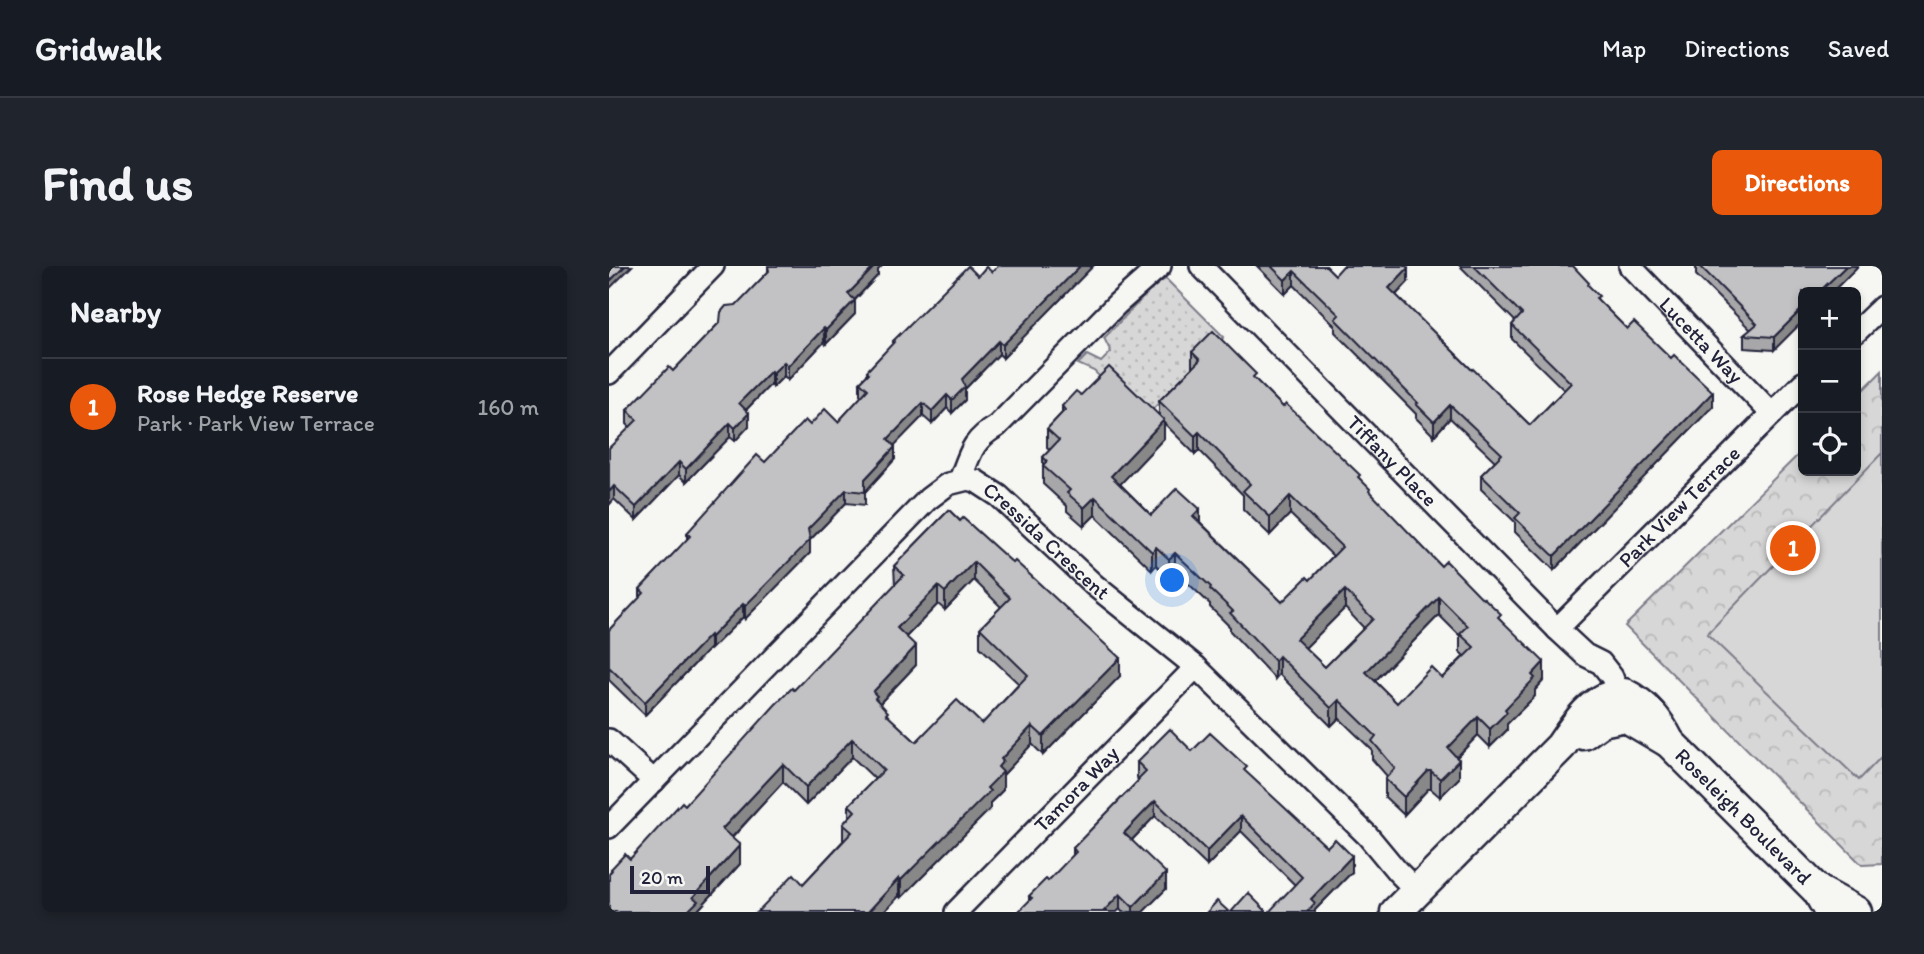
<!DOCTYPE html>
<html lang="en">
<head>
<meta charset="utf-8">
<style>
  body { margin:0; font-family:Itim,sans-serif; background:#20242c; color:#f1f3f6 }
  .controls { position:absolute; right:21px; top:21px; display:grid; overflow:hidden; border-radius:10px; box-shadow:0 4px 10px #0003 }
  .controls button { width:63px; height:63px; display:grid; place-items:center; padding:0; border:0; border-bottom:2px solid #363941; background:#171b24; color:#f1f3f6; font:35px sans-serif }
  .scale { position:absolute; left:21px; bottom:18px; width:80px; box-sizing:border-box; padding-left:7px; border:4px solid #22223b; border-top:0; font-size:19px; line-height:24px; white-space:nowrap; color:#22223b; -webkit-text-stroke:5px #f6f6f2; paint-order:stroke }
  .you { position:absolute; left:564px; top:315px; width:24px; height:24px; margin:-18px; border:5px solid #fff; border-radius:50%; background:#1a73e8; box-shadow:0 0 0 10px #1a73e833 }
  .badge { display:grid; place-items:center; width:46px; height:46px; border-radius:50%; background:#ea580c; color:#fff; font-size:23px; font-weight:700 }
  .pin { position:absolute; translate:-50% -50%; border:4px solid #fff; box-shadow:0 2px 7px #0006 }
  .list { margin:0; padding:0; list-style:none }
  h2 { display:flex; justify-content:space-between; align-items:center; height:91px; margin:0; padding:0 28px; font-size:30px }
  h2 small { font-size:23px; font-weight:400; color:#9ea1a6 }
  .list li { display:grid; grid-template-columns:46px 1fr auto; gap:21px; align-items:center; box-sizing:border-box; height:98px; padding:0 28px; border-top:2px solid #363941 }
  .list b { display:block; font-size:26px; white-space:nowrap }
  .list p { margin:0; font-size:23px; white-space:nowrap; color:#9ea1a6 }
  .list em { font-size:23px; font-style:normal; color:#9ea1a6 }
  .icon { flex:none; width:38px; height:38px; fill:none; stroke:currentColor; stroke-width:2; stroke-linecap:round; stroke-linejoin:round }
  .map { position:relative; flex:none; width:1273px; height:646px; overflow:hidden; border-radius:10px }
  header { display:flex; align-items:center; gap:42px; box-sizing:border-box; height:98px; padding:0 35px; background:#171b24; border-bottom:2px solid #363941 }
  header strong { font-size:33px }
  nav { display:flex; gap:38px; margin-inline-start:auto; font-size:24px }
  .intro { display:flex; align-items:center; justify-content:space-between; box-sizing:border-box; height:168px; padding:0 42px }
  h1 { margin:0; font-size:49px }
  .button { padding:18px 32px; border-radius:10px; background:#ea580c; color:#fff; font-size:24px; font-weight:700 }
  main { display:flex; gap:42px; padding:0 42px }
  aside { flex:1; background:#171b24; border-radius:10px; box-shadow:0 4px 10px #0003 }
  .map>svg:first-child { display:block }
  .grass { fill:url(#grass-dots); stroke:#7c7c89; stroke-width:2 }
  .park { fill:url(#park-crowns); stroke:#7c7c89; stroke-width:2 }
  .pitch { fill:#d7d7d7; stroke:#7c7c89; stroke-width:2 }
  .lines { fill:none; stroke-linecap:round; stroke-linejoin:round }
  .street-casing { stroke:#22223b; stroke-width:26 }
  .secondary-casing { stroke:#22223b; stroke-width:35 }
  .street { stroke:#f6f6f2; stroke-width:21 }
  .secondary { stroke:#f6f6f2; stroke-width:30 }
  .wall { fill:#a7a7a9; stroke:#22223b; stroke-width:2; fill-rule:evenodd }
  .shaded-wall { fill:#888889; stroke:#22223b; stroke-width:2 }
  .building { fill:#c2c2c4; stroke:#22223b; stroke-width:2; fill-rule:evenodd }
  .labels { text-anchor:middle; stroke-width:6; stroke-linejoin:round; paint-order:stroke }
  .street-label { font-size:21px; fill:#22223b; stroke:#f6f6f2 }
</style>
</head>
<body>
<header>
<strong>Gridwalk</strong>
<nav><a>Map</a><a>Directions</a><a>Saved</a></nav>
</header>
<div class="intro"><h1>Find us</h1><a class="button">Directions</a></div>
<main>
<aside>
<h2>Nearby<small></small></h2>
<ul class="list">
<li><span class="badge">1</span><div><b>Rose Hedge Reserve</b><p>Park · Park View Terrace</p></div><em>160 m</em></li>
</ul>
</aside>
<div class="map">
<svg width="1273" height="646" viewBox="0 0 1273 646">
  <defs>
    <pattern id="grass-dots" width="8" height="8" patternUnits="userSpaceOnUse" patternTransform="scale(1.75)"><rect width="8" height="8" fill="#d7d7d7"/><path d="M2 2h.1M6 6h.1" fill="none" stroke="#b8b8b9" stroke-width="1.8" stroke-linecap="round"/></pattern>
    <pattern id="park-crowns" width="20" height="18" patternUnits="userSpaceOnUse" patternTransform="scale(1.75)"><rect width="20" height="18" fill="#d7d7d7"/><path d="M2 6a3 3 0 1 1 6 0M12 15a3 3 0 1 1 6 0" fill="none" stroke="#b8b8b9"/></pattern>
  </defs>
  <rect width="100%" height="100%" fill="#f6f6f2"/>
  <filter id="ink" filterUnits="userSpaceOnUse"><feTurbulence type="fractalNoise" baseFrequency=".0143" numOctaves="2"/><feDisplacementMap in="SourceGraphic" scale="14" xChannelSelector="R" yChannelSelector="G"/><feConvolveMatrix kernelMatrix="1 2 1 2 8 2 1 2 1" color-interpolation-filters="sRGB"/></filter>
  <g filter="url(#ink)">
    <polygon class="grass" points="557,13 615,71 534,153 485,105 469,98 478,89 492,96 502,86 495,72 545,20"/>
    <polygon class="park" points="1273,105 1273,598 1253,599 1016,360 1194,184 1194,205 1247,205 1247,131"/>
    <polygon class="pitch" points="1273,187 1273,490 1250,514 1098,368"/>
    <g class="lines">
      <g class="street-casing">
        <g id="street">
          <path id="s1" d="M592,0L948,363L976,389L992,397L1003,411L1009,428L1007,442"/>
          <path id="s2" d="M1021,0L1163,148"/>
          <polyline points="1247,66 1273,41"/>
          <polyline points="0,107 104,0"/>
          <path d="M351,214C361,188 363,174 388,160L508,38L551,0"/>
          <path id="s3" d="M948,363L1194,117"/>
          <polyline points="0,474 45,515"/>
          <path id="s4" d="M0,561L319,233L339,218L359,213L367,215L390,230L485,319L587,401L759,570L788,605L808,625"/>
          <path id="s5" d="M347,646L587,401"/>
        </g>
      </g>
      <g class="secondary-casing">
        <g id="secondary">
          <path id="s6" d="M974,468L992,455L1016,450L1060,476L1209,625L1221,646"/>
          <polyline points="1209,625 1247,646"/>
          <path d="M787,646L952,480C967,458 985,429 1015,428C1037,439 1049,454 1060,476"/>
        </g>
      </g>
      <use href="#street" class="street"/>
      <use href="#secondary" class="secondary"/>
    </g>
    <g class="wall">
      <polygon points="159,0 269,4 269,9 246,34 246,48 217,78 215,76 179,114 175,110 164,121 162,118 137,144 140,160 126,175 121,171 77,216 70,209 27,254 5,233 0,239 21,161 18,158 18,144 64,105 159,6"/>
      <polygon points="484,0 394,92 390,88 356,123 356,134 343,147 338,142 323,158 314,150 285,179 286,193 256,226 256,239 237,237 201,274 201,287 136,353 134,351 102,383 101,382 36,449 0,414 0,364 31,332 31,323 78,274 78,267 156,196 201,159 229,156 253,130 251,129 251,116 258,109 258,105 284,78 284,75 369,10 383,6"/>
      <polygon points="648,0 717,0 726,9 799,16 787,29 863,104 921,159 955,124 903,73 903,59 906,55 851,0 964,0 990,35 1018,63 1104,140 945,304 906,266 906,256 872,223 872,209 886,195 841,152 825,170 807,152 807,148 726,66 726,60 685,19 676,28"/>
      <polygon points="1085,0 1249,0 1223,26 1194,26 1165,84 1135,82 1135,69 1142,64 1087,9 1087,1"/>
      <path d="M583,86L647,114L674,141L751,213L761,227L832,300L892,354L935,414L926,424V430L898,458V464L881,481L869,469L848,491L850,512L831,531L822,523H819L795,549L776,531V513L778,510L763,493V484L730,452L722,460L670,408L666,413L621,365V361L601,341V338L566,305L560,311L547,299L543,304L486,249L475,260L458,245V240L434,218V191L441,184L438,181V163L453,147V140L472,129L550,150V135L583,102ZM555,157L586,188L590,184L634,229V243L661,269L681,248L724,290L701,314L673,336L591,256L542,249L511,218L555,172ZM736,342L755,362L716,401L696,382ZM830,349L851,370V386L855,390L833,412L788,437L766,415Z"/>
      <path d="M340,244L511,410L434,489L423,478L394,509V524L381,537V543L292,632L290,630L275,646H148L194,618L234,575V558L240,551V539L266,513L243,491L197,539L174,516L123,572L131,598L89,644V646L2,606V603L21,593L76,539L286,319L285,300ZM365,314L392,341L371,362V381L410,418L373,458L307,476L279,450L271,437L307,399L297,371L329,338L336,344Z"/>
      <polygon points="583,485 638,507 743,606 706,644 706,646 686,619 632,565 598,600 546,550 523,574 557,623 534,646 513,646 511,643 420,634 420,630 439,615 464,590 464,582 529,515 528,511 528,496"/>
    </g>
    <g class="shaded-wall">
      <polygon points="16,0 23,0 0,23 0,16"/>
      <polygon points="266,0 273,0 269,4 269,9 239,41 239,28"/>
      <polygon points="471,0 484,0 394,92 394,79"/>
      <polygon points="1237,0 1249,0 1223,26 1210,26"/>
      <polygon points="799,2 799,16 780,36 780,22"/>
      <polygon points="685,5 685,19 676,28 676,14"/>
      <polygon points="246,34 246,48 217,78 217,64"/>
      <polygon points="1194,42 1194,55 1165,84 1165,71"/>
      <polygon points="215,62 215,76 179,114 179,100"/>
      <polygon points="390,75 390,88 356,123 356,134 343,147 343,134 353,113"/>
      <polygon points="175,96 175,110 164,121 164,107"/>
      <polygon points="162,105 162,118 130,151 130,137"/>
      <polygon points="1104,126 1104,140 945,304 945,290"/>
      <polygon points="338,129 338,142 323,158 323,145"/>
      <polygon points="314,137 314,150 279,186 279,173"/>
      <polygon points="841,139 841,152 825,170 825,156"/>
      <polygon points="140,147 140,160 126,175 126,162"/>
      <polygon points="555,154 555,172 502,228 502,210"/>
      <polygon points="121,157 121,171 77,216 77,203"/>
      <polygon points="590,166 590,184 586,188 586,170"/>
      <polygon points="286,181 286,193 256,226 256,213"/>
      <polygon points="70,196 70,209 27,254 27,241"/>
      <polygon points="5,220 5,233 0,239 0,226"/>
      <polygon points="237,224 237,237 201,274 201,287 136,353 136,340 199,263"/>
      <polygon points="681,230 681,248 661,269 661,251"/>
      <polygon points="486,231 486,249 475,260 475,242"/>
      <polygon points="591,243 591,261 584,250"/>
      <polygon points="547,281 547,299 543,304 543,286"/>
      <polygon points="566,287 566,305 560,311 560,293"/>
      <polygon points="365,296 365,314 336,344 336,326"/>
      <polygon points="329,320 329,338 288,380 288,362"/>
      <polygon points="736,324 736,342 687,391 687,373"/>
      <polygon points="830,331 830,349 757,424 757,406"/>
      <polygon points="134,338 134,351 102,383 102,371"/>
      <polygon points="101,369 101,382 36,449 36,436"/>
      <polygon points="307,380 307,399 268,440 264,426"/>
      <polygon points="670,390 670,408 666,413 666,395"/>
      <polygon points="511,392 511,410 434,489 434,470"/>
      <polygon points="935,396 935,414 926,424 926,430 898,458 898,464 881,481 881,463 923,409"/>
      <polygon points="730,434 730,452 722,460 722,442"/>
      <polygon points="869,451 869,469 839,500 839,482"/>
      <polygon points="423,460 423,478 394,509 394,524 381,537 381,543 292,632 292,614 378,522 392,493"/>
      <polygon points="243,473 243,491 197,539 197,521"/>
      <polygon points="850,494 850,512 831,531 831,513"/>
      <polygon points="174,498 174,516 113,582 113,563"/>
      <polygon points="819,505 822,505 822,523 819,523 795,549 795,531"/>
      <polygon points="546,535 546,550 515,582 515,567"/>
      <polygon points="632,550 632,565 598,600 598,585"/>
      <polygon points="131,579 131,598 89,644 89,646 78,646 84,631"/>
      <polygon points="743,590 743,606 706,644 706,646 698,646 702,633"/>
      <polygon points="557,607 557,623 534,646 524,646 524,641"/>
      <polygon points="290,612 290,630 275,646 259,646"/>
      <polygon points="511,628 511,643 508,646 494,646"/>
    </g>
    <g class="building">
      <polygon points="0,0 16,0 0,16"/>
      <polygon points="159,0 266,0 239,28 246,34 217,64 215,62 179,100 175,96 164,107 162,105 130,137 140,147 126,162 121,157 77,203 70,196 27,241 5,220 0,226 0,182 28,154 18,144 60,101 64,105 111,56 112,46 117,40 127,39 160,5"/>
      <polygon points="359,0 369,10 377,1 383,6 389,0 471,0 394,79 390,75 353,113 356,121 343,134 338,129 323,145 314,137 279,173 286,181 256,213 256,226 237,224 199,263 201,274 136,340 134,338 102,371 101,369 36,436 0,401 0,364 35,327 31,323 81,270 78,267 148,189 156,196 196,154 201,159 216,143 229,156 259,123 251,116 260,107 258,105 285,76 284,75"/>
      <polygon points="662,0 717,0 726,9 734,0 797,0 799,2 780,22 863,104 864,103 921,159 962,117 903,59 913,48 865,0 964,0 980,17 979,19 990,30 987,32 1018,63 1025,56 1062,92 1065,89 1104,126 945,290 906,252 911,247 872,209 893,188 841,139 825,156 807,138 809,137 726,53 730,49 685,5 676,14"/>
      <polygon points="1091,0 1237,0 1210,26 1194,26 1194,42 1165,71 1135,69 1148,58"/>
      <path d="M604,65L647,108L644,111L674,141L677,138L751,209L749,211L761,223L760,225L832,300L837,295L874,333L875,332L892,348L889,351L935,396L923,409L926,412L896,443L898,446L881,463L869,451L839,482L850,494L831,513L822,505H819L795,531L776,513L786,502L763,475L767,470L730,434L722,442L670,390L666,395L621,347L624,345L601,323L602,321L566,287L560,293L547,281L543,286L486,231L475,242L458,227L461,224L434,200L438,195L434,191L450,174L438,163L456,144L453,140L467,125L472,129L500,101L555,154L502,210L542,249L568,222L591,243L584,250L673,336L698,311L701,314L733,281L681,230L661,251L634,225L641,218L590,166L586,170L550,135L591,94L583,86ZM736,324L764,353L716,401L687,373ZM830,331L859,360L851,368L865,381L833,412L822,401L788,437L757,406Z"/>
      <path d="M340,244L351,255L354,252L404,297L406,295L511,392L434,470L423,460L392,493L394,495L389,501L394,506L378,522L381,525L292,614L290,612L259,646H148L185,608L194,618L243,566L234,558L246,545L240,539L275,504L243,473L197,521L174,498L113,563L131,579L84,631L89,635L78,646H0V608L3,604L2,603L16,588L21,593L73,536L76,539L166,439L183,422L185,424L295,309L285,300ZM365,296L401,332L371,362L419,409L373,458L348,434L307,476L277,448L279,446L266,432L268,430L264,426L307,380L288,362L329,320L336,326Z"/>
      <polygon points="561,463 583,485 601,467 638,501 635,504 718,581 726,573 743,590 702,633 706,637 698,646 660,646 693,611 632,550 598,585 546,535 515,567 557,607 524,641 511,628 494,646 409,646 423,632 420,630 437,613 439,615 467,586 464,582 530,514 529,513 537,505 528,496"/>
      <polygon points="639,627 658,646 622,646"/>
      <polygon points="608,635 620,646 598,646"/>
    </g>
  </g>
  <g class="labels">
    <g class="street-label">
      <text dy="7" stroke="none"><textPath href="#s2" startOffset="103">Lucetta Way</textPath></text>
      <text dy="7" stroke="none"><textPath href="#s1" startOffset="273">Tiffany Place</textPath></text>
      <text dy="7" stroke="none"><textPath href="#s3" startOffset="173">Park View Terrace</textPath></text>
      <text dy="7" stroke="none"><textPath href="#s4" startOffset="604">Cressida Crescent</textPath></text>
      <text dy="7" stroke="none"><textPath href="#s5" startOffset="172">Tamora Way</textPath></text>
      <text dy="7" stroke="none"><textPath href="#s6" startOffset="203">Roseleigh Boulevard</textPath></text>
    </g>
  </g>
</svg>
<div class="controls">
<button>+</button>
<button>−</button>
<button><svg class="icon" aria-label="locate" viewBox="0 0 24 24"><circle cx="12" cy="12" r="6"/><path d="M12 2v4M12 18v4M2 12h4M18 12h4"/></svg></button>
</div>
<div class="scale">20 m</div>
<div class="you"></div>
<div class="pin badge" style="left:1184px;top:282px">1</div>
</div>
</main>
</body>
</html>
